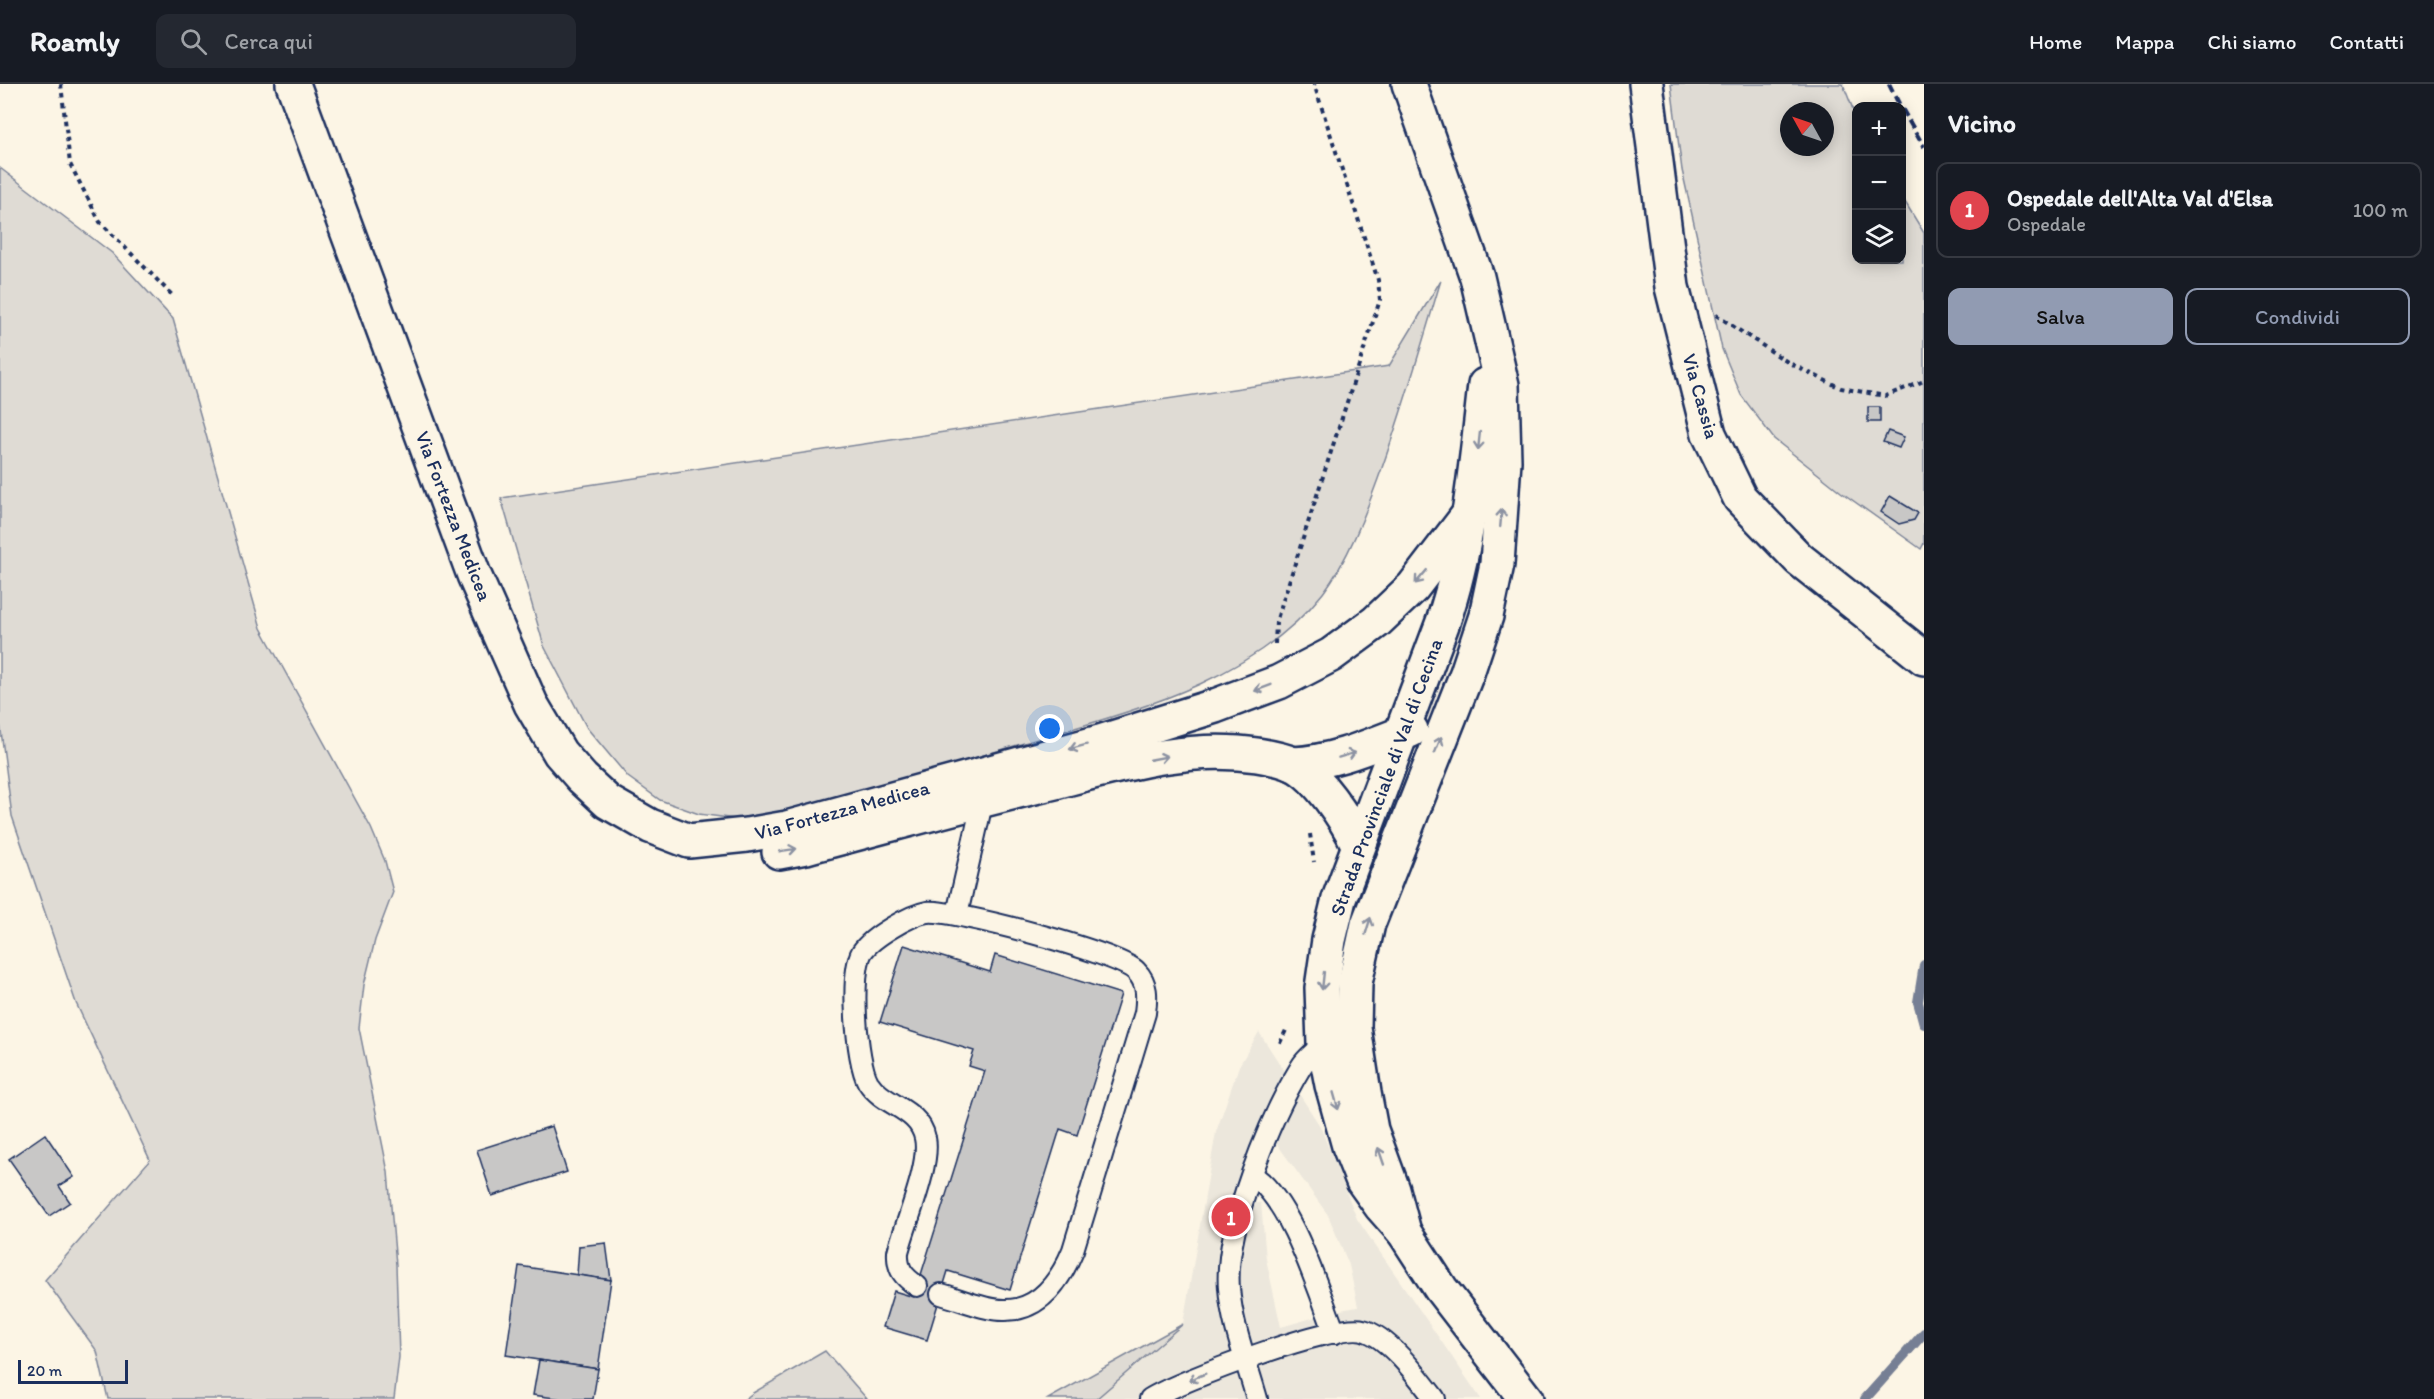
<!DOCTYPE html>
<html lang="it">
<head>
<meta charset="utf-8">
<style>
  body { margin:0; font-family:Itim,sans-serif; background:#242831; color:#f1f3f6 }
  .controls { position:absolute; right:18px; top:18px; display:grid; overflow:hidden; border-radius:12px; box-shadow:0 3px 15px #0003 }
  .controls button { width:54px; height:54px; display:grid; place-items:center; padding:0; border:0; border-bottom:2px solid #363941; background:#171b24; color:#f1f3f6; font:30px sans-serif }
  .compass { position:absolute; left:1780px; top:18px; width:54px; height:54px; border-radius:50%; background:#171b24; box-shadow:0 3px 15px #0003; rotate:310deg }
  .scale { position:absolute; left:18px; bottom:15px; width:110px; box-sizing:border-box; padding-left:6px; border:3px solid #1b2f5e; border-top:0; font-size:16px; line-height:21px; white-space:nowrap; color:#1b2f5e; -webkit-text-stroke:4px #fcf5e5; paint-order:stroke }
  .you { position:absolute; left:1050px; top:645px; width:21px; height:21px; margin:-15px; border:4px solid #fff; border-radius:50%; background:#1a73e8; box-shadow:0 0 0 9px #1a73e833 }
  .badge { display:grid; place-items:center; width:39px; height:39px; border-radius:50%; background:#919bb2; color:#fff; font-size:20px; font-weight:700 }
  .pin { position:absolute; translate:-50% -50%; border:3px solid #fff; box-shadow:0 2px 6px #0006 }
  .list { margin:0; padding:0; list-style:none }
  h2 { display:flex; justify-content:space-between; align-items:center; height:78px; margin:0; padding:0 24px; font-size:26px }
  h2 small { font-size:20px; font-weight:400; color:#9ea1a6 }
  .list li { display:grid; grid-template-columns:39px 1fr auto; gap:18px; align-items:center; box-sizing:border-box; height:96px; margin:0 12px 12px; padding:0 12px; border:2px solid #363941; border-radius:12px }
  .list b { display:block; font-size:22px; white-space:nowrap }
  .list p { margin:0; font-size:20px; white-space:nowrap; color:#9ea1a6 }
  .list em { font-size:20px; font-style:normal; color:#9ea1a6 }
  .actions { display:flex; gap:12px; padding:18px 24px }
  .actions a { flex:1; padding:14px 0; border:2px solid #919bb2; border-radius:12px; text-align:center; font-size:21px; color:#919bb2 }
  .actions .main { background:#919bb2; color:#111 }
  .icon { flex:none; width:33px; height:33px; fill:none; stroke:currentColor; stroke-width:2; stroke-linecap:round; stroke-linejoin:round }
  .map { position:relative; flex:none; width:1924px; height:1315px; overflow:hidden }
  header { display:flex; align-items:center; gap:36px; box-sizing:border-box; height:84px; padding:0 30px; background:#171b24; border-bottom:2px solid #363941 }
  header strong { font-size:28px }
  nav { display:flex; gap:33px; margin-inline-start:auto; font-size:21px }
  .search { width:420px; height:54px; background:#242831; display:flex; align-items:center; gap:15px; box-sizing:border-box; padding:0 21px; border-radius:12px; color:#9ea1a6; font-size:22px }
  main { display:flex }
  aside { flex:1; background:#171b24 }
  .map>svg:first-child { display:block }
  .built { fill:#ece7dc; fill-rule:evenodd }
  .green { fill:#dfdbd4; stroke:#7d8599; stroke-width:1.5; fill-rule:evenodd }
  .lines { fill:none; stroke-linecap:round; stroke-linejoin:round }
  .stream { stroke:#767f94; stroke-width:10 }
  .building { fill:#c8c7c6; stroke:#1b2f5e; stroke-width:1.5 }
  .service-casing { stroke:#1b2f5e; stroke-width:24 }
  .secondary-casing { stroke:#1b2f5e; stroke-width:38 }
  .path { stroke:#1b2f5e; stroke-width:4; stroke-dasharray:4.5 4.5; stroke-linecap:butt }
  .service { stroke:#fcf5e5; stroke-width:20 }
  .secondary { stroke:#fcf5e5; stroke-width:33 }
  .rail { stroke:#1b2f5e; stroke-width:4.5; stroke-dasharray:9 4.5; stroke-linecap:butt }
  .oneway { stroke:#8c92a2 }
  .labels { text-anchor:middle; stroke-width:4.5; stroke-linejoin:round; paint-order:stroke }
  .street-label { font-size:20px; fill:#1b2f5e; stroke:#fcf5e5 }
</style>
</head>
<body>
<header>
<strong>Roamly</strong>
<div class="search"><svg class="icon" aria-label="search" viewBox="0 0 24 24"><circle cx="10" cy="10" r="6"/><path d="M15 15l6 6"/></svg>Cerca qui</div>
<nav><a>Home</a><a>Mappa</a><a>Chi siamo</a><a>Contatti</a></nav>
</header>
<main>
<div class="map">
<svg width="1924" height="1315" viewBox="0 0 1924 1315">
  <rect width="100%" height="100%" fill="#fcf5e5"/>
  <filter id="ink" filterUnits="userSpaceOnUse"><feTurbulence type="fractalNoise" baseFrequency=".0167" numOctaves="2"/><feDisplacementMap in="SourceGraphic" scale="12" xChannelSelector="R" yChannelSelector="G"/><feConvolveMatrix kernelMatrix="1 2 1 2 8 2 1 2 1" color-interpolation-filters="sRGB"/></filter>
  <g filter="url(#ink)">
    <path class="built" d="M1259,948L1320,1042L1357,1135L1481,1315H1096L1183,1240L1216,1048L1239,982ZM1272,1053L1328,1131L1349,1181L1358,1223L1340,1226L1281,1243L1266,1175L1261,1119H1250Z"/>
    <g class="green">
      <path d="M1671,0H1843L1856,33V176H1902V113L1924,149V459L1921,465L1841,408L1774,355L1741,311L1722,265L1682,86ZM1789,27H1825V63H1789Z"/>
      <polygon points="0,84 112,169 173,235 261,544 371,744 385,777 393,808 375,856 364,901 359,944 388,1088 396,1181 399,1273 394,1315 108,1315 97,1267 45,1196 150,1076 76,919 12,732 0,639"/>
      <path d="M1441,196C1421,263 1402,329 1378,395C1364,433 1348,476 1323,509C1252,599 1128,628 1024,659C957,679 891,699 824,719L777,730L736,735L699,730L660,716L628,693L587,644L544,562L501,414L1389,282Z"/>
      <polygon points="1183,1240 1096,1315 1048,1315"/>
      <polygon points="825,1267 867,1315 745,1315 753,1309"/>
    </g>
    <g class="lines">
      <g class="stream">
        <polyline points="1924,881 1918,918 1924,940"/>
        <polyline points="1865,1315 1924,1249"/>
      </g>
    </g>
    <g class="building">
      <rect x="1868" y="323" width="12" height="15"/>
      <polygon points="1888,347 1904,353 1899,364 1883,358"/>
      <polygon points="1890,412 1918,429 1914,436 1899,440 1881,428"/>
      <polygon points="904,861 990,888 995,871 1121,910 1077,1051 1060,1045 1010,1206 948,1187 927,1256 883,1243 894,1207 914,1213 985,987 969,982 974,967 880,938"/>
      <polygon points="552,1042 567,1088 492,1112 477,1066"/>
      <polygon points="45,1050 74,1093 59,1102 70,1118 49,1132 9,1075"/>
      <polygon points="606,1159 611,1196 577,1191 579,1162"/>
      <polygon points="519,1182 611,1196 598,1285 506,1271"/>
      <polygon points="539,1276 598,1285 593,1315 562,1315 533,1311"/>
    </g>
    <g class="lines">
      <g class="service-casing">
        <g id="service">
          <polyline points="957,830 977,742 980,728 978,708"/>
          <path d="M1252,1091C1291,1115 1318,1206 1335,1249"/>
          <path d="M917,1202C904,1193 897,1186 898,1168C905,1140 931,1080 925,1054C919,1024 883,1022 868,998C856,977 850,889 862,868C872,853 910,831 927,828C952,825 1119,869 1136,887C1148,899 1147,913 1145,929L1073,1166C1061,1195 1040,1227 1004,1226C984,1226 960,1215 941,1210"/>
          <path d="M1150,1315C1178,1297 1336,1238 1363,1246C1389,1253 1419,1294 1435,1315"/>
          <path d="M1257,1315C1247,1279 1232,1242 1229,1204C1224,1145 1270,1034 1301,983C1308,971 1321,965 1328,953"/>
        </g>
      </g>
      <g class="secondary-casing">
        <g id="secondary">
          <polyline points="293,0 474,491 531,620 560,669 582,694 608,718 650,742 689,757 747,751 787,744 1100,658 1215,622 1279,598 1331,571 1376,538 1413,503 1469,430"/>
          <polyline points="1646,0 1672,203 1709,350 1740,414 1799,475 1924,574"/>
          <path d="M1485,301C1476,381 1469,461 1443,538L1339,815L1329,856L1322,904L1324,960L1332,1001L1349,1062L1363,1097L1381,1122L1404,1148L1441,1205L1526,1315"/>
          <path d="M1293,680C1335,678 1372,661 1411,646"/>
          <path d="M779,768L806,763C886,742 964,720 1043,701C1114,683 1185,660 1257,671C1269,673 1282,675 1293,680C1318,692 1346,735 1358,760"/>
          <polyline points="1404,1148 1393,1106 1371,1046 1364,1009 1354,944 1355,899 1368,840 1467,589 1486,532 1497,480 1504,377 1502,301 1477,193 1409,0"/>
        </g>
      </g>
      <g class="path">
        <polyline points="61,0 70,80 100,138 172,211"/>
        <polyline points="1716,231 1789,279 1841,304 1885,312 1924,297"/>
        <polyline points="1275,560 1276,538 1380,216 1378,196 1314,0"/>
        <polyline points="1310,750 1314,778"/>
        <polyline points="1280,959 1287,944"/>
      </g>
      <use href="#service" class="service"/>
      <use href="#secondary" class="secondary"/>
      <g class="rail">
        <polyline points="1889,0 1900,22"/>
        <polyline points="1902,25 1924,63"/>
      </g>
    </g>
    <defs><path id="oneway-shaft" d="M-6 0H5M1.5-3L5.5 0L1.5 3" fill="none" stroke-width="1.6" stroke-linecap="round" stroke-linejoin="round" transform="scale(1.5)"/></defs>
    <g class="oneway">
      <use href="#oneway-shaft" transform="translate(1479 357) rotate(96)"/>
      <use href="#oneway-shaft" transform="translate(1501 434) rotate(-85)"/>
      <use href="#oneway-shaft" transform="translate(1421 493) rotate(130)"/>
      <use href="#oneway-shaft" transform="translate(1263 604) rotate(159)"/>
      <use href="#oneway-shaft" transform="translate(1438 661) rotate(-68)"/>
      <use href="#oneway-shaft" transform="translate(1078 663) rotate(165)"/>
      <use href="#oneway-shaft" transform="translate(1347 671) rotate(-17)"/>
      <use href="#oneway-shaft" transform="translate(1159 674) rotate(-11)"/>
      <use href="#oneway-shaft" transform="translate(788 766) rotate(-9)"/>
      <use href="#oneway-shaft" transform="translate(1368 842) rotate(-73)"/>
      <use href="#oneway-shaft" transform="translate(1323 897) rotate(96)"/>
      <use href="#oneway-shaft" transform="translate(1336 1017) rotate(74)"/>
      <use href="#oneway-shaft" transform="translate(1381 1072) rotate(-109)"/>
      <use href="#oneway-shaft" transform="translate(1197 1293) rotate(158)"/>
    </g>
  </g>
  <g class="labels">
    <g class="street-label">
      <text transform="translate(1701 312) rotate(74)" y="7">Via Cassia</text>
      <text transform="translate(454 432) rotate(69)" y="7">Via Fortezza Medicea</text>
      <text transform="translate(1386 693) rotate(-70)" y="7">Strada Provinciale di Val di Cecina</text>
      <text transform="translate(842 726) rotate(-15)" y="7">Via Fortezza Medicea</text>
    </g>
  </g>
</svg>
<div class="controls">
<button>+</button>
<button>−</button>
<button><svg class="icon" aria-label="layers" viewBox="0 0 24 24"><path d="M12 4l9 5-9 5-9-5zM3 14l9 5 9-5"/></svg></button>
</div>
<svg class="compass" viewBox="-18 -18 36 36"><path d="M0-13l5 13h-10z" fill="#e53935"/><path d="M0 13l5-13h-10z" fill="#9ea1a6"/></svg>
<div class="scale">20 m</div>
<div class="you"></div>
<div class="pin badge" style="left:1231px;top:1133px;background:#e0444e">1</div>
</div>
<aside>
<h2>Vicino<small></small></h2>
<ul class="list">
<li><span class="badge" style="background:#e0444e">1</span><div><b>Ospedale dell'Alta Val d'Elsa</b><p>Ospedale</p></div><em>100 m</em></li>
</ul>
<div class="actions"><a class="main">Salva</a><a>Condividi</a></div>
</aside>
</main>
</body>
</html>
